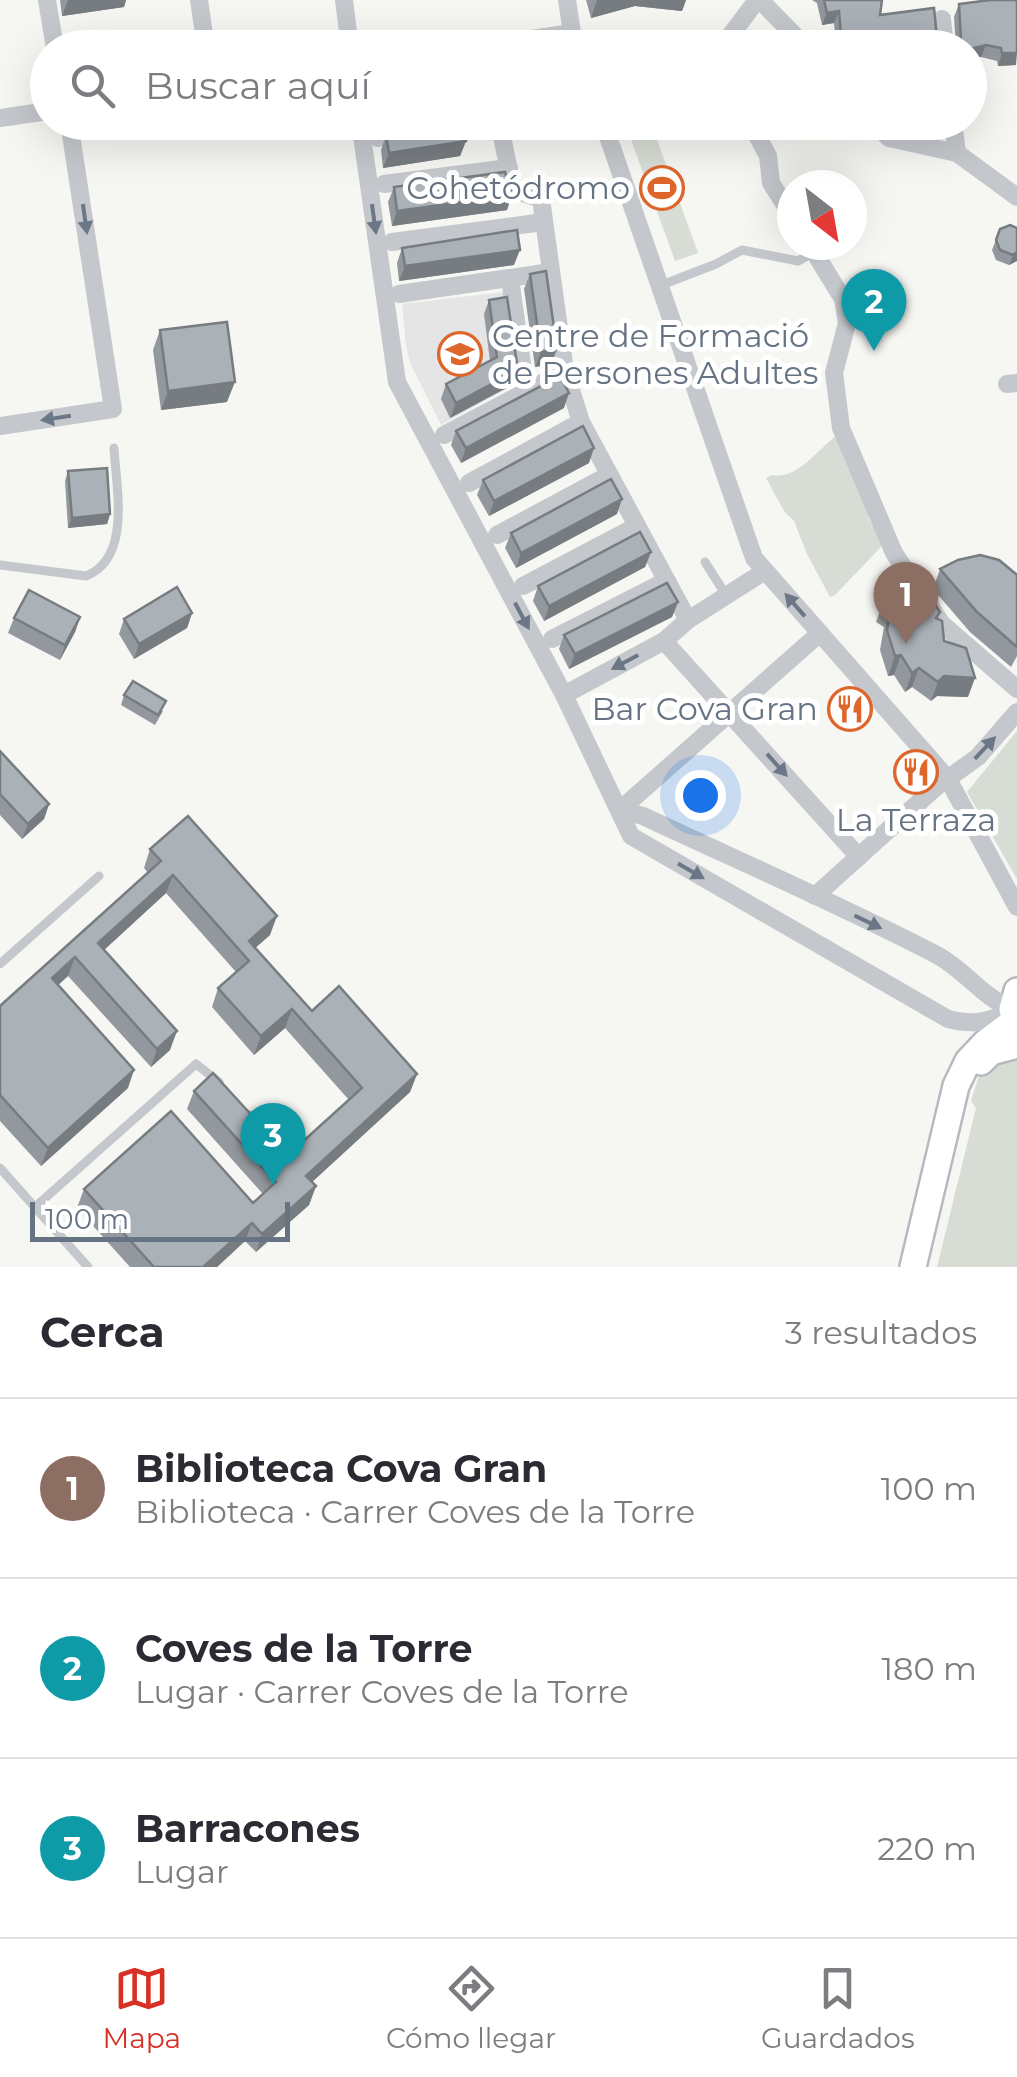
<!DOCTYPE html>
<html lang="es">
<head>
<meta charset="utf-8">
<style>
  body { margin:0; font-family:Montserrat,sans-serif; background:#f7f7f7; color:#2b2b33 }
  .compass { position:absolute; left:777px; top:170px; width:90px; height:90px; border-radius:50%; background:#fff; box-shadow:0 10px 40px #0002; rotate:149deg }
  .scale { position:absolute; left:30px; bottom:25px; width:260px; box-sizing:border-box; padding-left:10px; border:5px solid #667383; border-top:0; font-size:28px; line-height:35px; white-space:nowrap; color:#667383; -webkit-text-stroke:8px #fff; paint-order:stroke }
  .you { position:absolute; left:700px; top:795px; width:35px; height:35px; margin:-25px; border:8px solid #fff; border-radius:50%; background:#1a73e8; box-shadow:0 0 0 15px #1a73e833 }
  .badge { display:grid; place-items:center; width:65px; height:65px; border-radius:50%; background:#d93025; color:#fff; font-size:32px; font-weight:700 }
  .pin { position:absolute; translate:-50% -82px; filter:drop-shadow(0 2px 5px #0008) }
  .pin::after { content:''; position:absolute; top:52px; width:35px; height:30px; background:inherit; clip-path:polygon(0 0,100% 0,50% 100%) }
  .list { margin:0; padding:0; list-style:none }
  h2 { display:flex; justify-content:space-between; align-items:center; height:130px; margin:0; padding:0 40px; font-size:42px }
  h2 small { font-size:32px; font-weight:400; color:#7c7c81 }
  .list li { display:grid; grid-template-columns:65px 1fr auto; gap:30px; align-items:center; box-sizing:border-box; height:180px; padding:0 40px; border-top:2px solid #e1e1e2 }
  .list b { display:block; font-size:38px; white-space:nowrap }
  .list p { margin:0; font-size:32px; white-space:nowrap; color:#7c7c81 }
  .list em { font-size:32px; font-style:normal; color:#7c7c81 }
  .icon { flex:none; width:55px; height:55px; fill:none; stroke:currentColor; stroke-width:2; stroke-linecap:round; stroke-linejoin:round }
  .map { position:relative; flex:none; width:1017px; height:1267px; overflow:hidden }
  .search { position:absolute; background:#fff; box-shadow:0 10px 40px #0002; left:30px; right:30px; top:30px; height:110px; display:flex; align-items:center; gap:25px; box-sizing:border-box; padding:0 35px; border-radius:55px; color:#7c7c81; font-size:38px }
  .sheet { height:670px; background:#fff }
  nav { display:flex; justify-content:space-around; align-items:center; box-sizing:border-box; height:140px; border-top:2px solid #e1e1e2; background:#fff; font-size:28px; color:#7c7c81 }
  nav a { display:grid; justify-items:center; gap:5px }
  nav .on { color:#d93025 }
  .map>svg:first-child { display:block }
  .built { fill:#e4e5e4 }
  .green { fill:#d7ddd4 }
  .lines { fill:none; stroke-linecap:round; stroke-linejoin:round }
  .secondary-casing { stroke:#b6babf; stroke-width:30 }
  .lane { stroke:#c4c7cb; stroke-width:9 }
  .street { stroke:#c4c7cb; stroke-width:18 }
  .secondary { stroke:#fff; stroke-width:25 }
  .wall { fill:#92989d }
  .shaded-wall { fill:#777c80 }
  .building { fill:#aab1b7; stroke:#777c80; stroke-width:2.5 }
  .oneway { fill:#6b7787 }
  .labels { text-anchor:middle; stroke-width:10; stroke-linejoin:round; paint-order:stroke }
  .poi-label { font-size:32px; fill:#667383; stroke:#fff; text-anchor:end }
</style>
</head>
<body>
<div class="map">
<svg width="1017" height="1267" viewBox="0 0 1017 1267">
  <rect width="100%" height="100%" fill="#f6f6f3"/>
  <polygon class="built" points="504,292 516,384 441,425 410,363 406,345 402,304"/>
  <g class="green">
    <polygon points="625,123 651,123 698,253 675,261"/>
    <path d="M836,436L870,515L868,517L883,545L835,595L830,597L807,554L794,521L784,511L766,478L772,475C797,480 817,450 836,436Z"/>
    <polygon points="1017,731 1017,879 967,792"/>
    <polygon points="1017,1050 1017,1267 937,1267 976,1108 971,1101 980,1072"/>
  </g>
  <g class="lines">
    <g class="secondary-casing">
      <g id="secondary">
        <polyline points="1017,991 1012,1009 1017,1026"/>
        <polyline points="981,1062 991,1052 1017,1045"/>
        <polyline points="913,1267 956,1086 968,1061 985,1043 1014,1021"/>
      </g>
    </g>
    <g class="lane">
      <polyline points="631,48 640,44 690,45"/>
      <polyline points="570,127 583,122"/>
      <polyline points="659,286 716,264 742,250 798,261 814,252"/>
      <polyline points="705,562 726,595"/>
      <path d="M0,565L86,576C132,558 116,487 114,448"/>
      <polyline points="0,964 99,876"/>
      <polyline points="250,1115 280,1145"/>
      <polyline points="0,1168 88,1267"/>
      <polyline points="35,1207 196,1064 219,1082"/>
    </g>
    <g class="street">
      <polyline points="47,0 55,48"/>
      <polyline points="199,0 206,48"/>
      <polyline points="344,0 350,48"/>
      <polyline points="567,0 572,33 577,48"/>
      <polyline points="760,0 807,48"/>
      <polyline points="942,19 945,48"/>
      <polyline points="690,45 695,48"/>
      <polyline points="470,48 572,33"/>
      <polyline points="721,48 757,0"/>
      <polyline points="0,118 48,111"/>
      <path d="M360,122L397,382L564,695L631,836L948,1019C976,1026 987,1021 1012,1012"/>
      <polyline points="499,122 513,190 541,199 565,371 581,422 688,620"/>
      <polyline points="603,122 754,558 948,779 1017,907"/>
      <polyline points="750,122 768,156 771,183 792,216"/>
      <polyline points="872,122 889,138 957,153 1017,197"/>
      <polyline points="953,122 957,153"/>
      <polyline points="378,138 447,122"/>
      <polyline points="384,184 509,168"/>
      <polyline points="392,242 544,222"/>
      <polyline points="810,245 843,299 847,323 834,373 841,428 894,553 942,624 1017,689"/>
      <polyline points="510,278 526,392"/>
      <polyline points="399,294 551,272"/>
      <polyline points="1007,384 1017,383"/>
      <polyline points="0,426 113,409 69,122"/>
      <polyline points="444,435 565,371"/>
      <polyline points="469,483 581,422"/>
      <polyline points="497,535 609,475"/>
      <polyline points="523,586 637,526"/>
      <polyline points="552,639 666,581"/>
      <polyline points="664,641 859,857"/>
      <polyline points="564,695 664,641 688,620 765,571"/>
      <path d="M620,810L643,816C741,862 841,905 937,955C965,970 982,997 1012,1009"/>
      <polyline points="620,810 820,633"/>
      <polyline points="815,896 936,787 978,757 1017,712"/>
    </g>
    <use href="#secondary" class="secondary"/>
  </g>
  <g class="wall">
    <polygon points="60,0 126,0 124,7 62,16"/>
    <polygon points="586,0 686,0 682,11 635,6 591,18"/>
    <polygon points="812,0 882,0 880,15 937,38 945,47 956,46 954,17 959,4 1016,65 998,66 997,61 981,57 970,48 836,47 834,23 822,25 817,3"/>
    <polygon points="898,122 947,122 942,135 933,135 898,127"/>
    <polygon points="386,135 466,141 460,156 383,168 381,150"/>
    <polygon points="394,187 512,195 507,210 392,226 388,202"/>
    <polygon points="1017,228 1017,261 1009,265 996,260 992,250 1000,229"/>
    <polygon points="402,248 514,265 399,281 397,263"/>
    <polygon points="530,274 557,349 551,364 535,367 524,289"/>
    <polygon points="489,300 518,370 512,385 450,418 441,399 446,384 490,361 484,314"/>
    <polygon points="160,330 227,402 161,410 153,350"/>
    <polygon points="564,408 461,463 451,445 456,431"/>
    <polygon points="589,463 489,516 477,495 483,480"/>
    <polygon points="68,471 110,514 107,524 68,528 65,481"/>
    <polygon points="617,514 516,568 505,548 511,533"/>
    <polygon points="651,552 645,567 544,621 533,601 538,586"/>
    <polygon points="940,569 1017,575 1017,656 1011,667 970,632 933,589"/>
    <polygon points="678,602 672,617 569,669 559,649 564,635"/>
    <polygon points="883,603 938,618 944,641 968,697 937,696 931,701 912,687 905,692 894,675 888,676 880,650 884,627 876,622"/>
    <polygon points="192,613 187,628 134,659 119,634 124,619"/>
    <polygon points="80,617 75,632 60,660 8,633 14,618"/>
    <polygon points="124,695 163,711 155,725 121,705"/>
    <polygon points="0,751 49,804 44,819 22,839 0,815"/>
    <polygon points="150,849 270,935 255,948 312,1011 417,1074 410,1092 312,1182 316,1186 309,1205 256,1252 245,1241 217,1267 130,1267 77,1208 84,1189 253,1203 263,1194 187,1109 194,1091 288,1155 349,1100 285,1028 254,1055 212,1007 218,988 236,972 166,893 104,950 170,1050 151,1067 68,976 58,985 128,1088 41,1166 0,1121 0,1006 148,873 144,868"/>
  </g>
  <g class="shaded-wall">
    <polygon points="68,0 126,0 124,7 62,16"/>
    <polygon points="597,0 686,0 682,11 635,6 591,18"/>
    <polygon points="839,11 834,23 822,25 827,13"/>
    <polygon points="841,35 860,35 855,48 836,47"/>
    <polygon points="986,45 981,57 970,60 970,49"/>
    <polygon points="1002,53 1017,53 1016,65 998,66"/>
    <polygon points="937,122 947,123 942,135 933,135"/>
    <polygon points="466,141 460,156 383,168 389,153"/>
    <polygon points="512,195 507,210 392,226 397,211"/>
    <polygon points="520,250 514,265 399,281 405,266"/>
    <polygon points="1017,252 1017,261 1009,265 1013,255"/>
    <polygon points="557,349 551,364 535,367 541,352"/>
    <polygon points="518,370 512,385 450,418 456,403"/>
    <polygon points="235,382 227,402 161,410 168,391"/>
    <polygon points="569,393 564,408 461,463 466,448"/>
    <polygon points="594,448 589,463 489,516 494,501"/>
    <polygon points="622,499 617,514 516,568 521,553"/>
    <polygon points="110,514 107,524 68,528 72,518"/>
    <polygon points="651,552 645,567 544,621 549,606"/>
    <polygon points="678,602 672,617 569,669 575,654"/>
    <polygon points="192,613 187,628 134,659 139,644"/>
    <polygon points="80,617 75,632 60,660 65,645"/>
    <polygon points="901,655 894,675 888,676 895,656"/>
    <polygon points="919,668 912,687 905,692 912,673"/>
    <polygon points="944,676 975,678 968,697 937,696 931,701 938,682"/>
    <polygon points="49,804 44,819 22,839 28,824"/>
    <polygon points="173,875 166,893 91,962 98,943"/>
    <polygon points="277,916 270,935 245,957 249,941"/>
    <polygon points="75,957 68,976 45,997 52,978"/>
    <polygon points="292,1009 285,1028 254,1055 261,1036"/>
    <polygon points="177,1031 170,1050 151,1067 157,1049"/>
    <polygon points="134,1070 128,1088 41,1166 48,1148"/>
    <polygon points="417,1074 410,1092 299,1194 306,1176"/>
    <polygon points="316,1186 309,1205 256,1252 262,1234"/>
    <polygon points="252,1223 245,1241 217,1267 203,1267"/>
  </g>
  <g class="building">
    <polygon points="824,0 882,0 880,15 934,8 937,38 945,47 956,46 961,40 959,4 990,0 1017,0 1017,53 1002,53 1001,48 986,45 970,49 970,48 878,48 877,45 861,48 860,35 841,35 839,11 827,13"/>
    <polygon points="444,122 463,122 466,141 389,153 386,135"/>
    <polygon points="505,172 512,195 397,211 394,187"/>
    <polygon points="1010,225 1017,228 1017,252 1013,255 1000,250 996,240 1000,229"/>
    <polygon points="517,230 520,250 405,266 402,248"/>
    <polygon points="546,271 557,349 541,352 530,274"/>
    <polygon points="507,297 518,370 456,403 446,384 497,357 489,300"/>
    <polygon points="227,322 235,382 168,391 160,330"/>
    <polygon points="560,376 569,393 466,448 456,431"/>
    <polygon points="583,426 594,448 494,501 483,480"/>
    <polygon points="107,468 110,514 72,518 68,471"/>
    <polygon points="611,479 622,499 521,553 511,533"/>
    <polygon points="640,532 651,552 549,606 538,586"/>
    <polygon points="980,555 999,560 1017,575 1017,647 977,612 940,569 958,560"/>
    <polygon points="908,566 940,612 936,618 942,621 944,641 966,648 975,678 944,676 938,682 919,668 912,673 901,655 895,656 887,630 891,607 883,603 890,587"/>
    <polygon points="667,583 678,602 575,654 564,635"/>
    <polygon points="177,587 192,613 139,644 124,619"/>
    <polygon points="29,590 80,617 65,645 14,618"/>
    <polygon points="133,681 166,701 158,715 124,695"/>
    <polygon points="0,751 49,804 28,824 0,794"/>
    <polygon points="188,816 277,916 249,941 312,1011 339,986 417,1074 306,1176 316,1186 262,1234 252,1223 203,1267 154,1267 84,1189 171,1111 253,1203 276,1182 194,1091 213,1073 288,1155 362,1088 292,1009 261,1036 218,988 249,961 173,875 98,943 177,1031 157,1049 75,957 52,978 134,1070 48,1148 0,1095 0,1006 161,861 150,849"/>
  </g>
  <defs><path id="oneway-solid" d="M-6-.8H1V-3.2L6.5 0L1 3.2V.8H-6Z" transform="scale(2.5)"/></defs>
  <g class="oneway">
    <use href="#oneway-solid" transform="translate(85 219) rotate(82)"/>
    <use href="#oneway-solid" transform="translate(374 219) rotate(82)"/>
    <use href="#oneway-solid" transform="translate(56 418) rotate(171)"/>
    <use href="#oneway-solid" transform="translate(795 605) rotate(-131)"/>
    <use href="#oneway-solid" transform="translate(522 616) rotate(62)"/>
    <use href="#oneway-solid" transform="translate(625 662) rotate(152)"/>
    <use href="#oneway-solid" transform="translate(985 748) rotate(-47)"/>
    <use href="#oneway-solid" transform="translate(777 765) rotate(48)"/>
    <use href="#oneway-solid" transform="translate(691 871) rotate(30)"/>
    <use href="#oneway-solid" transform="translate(868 922) rotate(26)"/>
  </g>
  <defs>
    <g id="stadium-ring" transform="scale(2.25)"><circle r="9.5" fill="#fff" stroke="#de662b" stroke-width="1.5"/><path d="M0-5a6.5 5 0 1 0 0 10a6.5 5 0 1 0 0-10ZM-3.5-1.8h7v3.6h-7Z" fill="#de662b"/></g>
    <g id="school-ring" transform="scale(2.25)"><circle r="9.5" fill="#fff" stroke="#de662b" stroke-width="1.5"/><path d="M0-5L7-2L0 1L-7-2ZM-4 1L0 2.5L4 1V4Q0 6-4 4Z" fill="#de662b"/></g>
    <g id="restaurant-ring" transform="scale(2.25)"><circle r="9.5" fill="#fff" stroke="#de662b" stroke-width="1.5"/><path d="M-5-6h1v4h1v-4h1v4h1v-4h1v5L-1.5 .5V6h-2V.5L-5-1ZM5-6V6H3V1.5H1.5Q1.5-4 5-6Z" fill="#de662b"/></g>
  </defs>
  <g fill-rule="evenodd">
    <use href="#stadium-ring" x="662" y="188"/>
    <use href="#school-ring" x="460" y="354"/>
    <use href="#restaurant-ring" x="850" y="709"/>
    <use href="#restaurant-ring" x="916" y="772"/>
  </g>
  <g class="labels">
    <g class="poi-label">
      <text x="630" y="199">Cohetódromo</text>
      <text x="492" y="347" text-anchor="start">Centre de Formació<tspan x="492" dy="37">de Persones Adultes</tspan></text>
      <text x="818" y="720">Bar Cova Gran</text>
      <text x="916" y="831" text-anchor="middle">La Terraza</text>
    </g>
  </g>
</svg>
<svg class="compass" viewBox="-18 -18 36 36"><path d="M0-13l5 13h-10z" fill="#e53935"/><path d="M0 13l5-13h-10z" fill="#7c7c81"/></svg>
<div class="scale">100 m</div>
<div class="you"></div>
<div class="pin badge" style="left:906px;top:644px;background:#8d6e63">1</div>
<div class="pin badge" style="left:874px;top:351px;background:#0f9aa8">2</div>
<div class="pin badge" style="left:273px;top:1185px;background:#0f9aa8">3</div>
<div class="search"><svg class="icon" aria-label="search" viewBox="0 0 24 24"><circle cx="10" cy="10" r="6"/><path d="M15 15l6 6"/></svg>Buscar aquí</div>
</div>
<section class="sheet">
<h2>Cerca<small>3 resultados</small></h2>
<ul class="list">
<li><span class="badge" style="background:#8d6e63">1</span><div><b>Biblioteca Cova Gran</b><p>Biblioteca · Carrer Coves de la Torre</p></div><em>100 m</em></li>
<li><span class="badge" style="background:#0f9aa8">2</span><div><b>Coves de la Torre</b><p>Lugar · Carrer Coves de la Torre</p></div><em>180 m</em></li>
<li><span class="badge" style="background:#0f9aa8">3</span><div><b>Barracones</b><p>Lugar</p></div><em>220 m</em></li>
</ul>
</section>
<nav>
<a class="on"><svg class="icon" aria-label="map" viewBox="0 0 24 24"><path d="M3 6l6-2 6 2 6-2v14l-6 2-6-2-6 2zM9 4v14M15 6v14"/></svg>Mapa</a>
<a><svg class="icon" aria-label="directions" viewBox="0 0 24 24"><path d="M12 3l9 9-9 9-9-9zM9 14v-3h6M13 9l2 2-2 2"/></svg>Cómo llegar</a>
<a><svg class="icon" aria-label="saved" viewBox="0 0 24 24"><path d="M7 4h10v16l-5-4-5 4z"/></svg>Guardados</a>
</nav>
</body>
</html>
